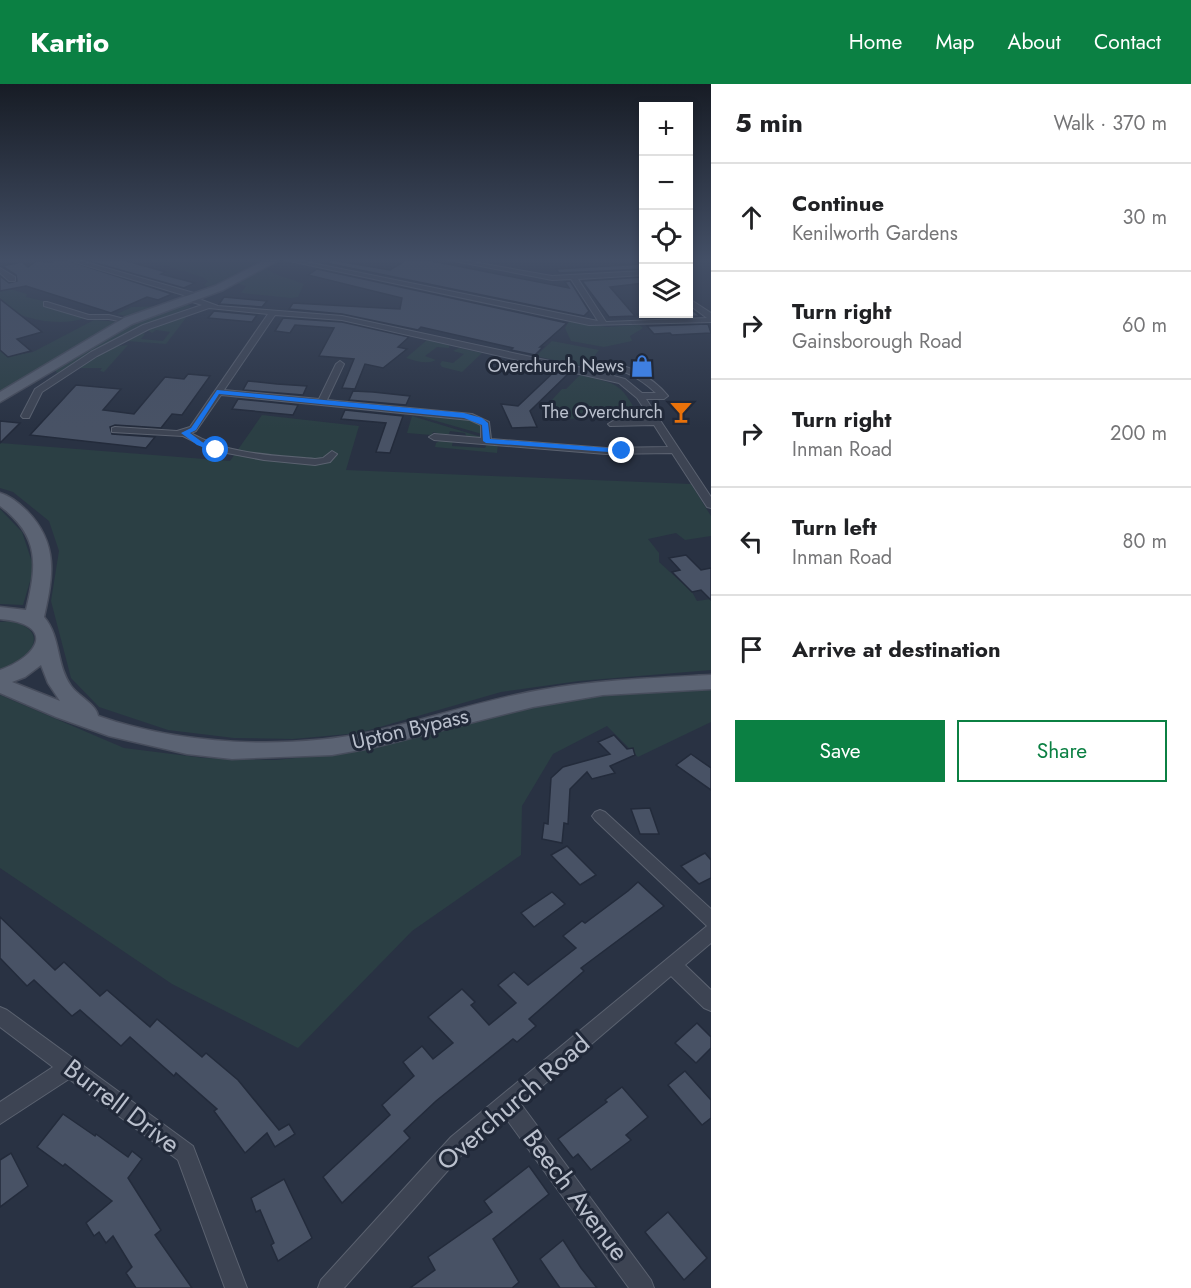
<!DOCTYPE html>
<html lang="en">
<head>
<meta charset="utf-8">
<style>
  body { margin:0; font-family:Jost,sans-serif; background:#f2f2f2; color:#202124 }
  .controls { position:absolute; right:18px; top:18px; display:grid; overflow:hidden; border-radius:0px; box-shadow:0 3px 9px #0003 }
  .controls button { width:54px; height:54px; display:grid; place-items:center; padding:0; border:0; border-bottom:2px solid #e0e0e0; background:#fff; color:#202124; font:30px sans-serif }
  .stop { position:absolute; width:18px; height:18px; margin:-14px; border:4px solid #1a73e8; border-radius:50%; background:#fff }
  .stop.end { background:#1a73e8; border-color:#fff; box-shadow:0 2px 6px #0008 }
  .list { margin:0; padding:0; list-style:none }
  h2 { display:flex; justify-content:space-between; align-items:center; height:78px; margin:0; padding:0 24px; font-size:26px }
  h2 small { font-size:20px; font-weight:400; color:#757577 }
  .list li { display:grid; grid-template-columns:39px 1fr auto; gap:18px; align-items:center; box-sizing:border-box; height:108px; padding:0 24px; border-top:2px solid #e0e0e0 }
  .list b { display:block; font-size:22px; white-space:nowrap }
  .list p { margin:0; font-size:20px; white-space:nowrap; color:#757577 }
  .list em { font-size:20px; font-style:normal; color:#757577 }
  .actions { display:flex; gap:12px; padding:18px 24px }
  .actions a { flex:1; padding:14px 0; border:2px solid #0b8043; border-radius:0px; text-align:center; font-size:21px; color:#0b8043 }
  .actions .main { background:#0b8043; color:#fff }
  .icon { flex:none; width:33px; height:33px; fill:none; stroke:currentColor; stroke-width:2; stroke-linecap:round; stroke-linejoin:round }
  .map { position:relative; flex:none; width:711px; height:1204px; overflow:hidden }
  header { display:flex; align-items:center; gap:36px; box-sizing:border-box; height:84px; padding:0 30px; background:#0b8043; color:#fff }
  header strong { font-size:28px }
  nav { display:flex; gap:33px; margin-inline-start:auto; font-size:21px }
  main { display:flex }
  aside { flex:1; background:#fff }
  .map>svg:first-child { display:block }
  .green { fill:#2b3f44 }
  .building { fill:#485265; stroke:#232b3b; stroke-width:1.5 }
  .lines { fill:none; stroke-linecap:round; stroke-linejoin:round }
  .street-casing { stroke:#5b6270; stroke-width:2 }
  .primary-casing { stroke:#474d5c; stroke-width:3 }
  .street { fill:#3d4453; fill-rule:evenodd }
  .primary { fill:#5b6373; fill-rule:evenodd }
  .route { fill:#1a73e8 }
  .labels { text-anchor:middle; stroke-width:6; stroke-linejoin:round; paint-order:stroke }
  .far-poi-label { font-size:18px; fill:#bac0cd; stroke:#212939; text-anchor:end }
  .street-label { font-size:21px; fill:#bac0cd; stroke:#212939 }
  .near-street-label { font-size:26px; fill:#bac0cd; stroke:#212939 }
</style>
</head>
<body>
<header>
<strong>Kartio</strong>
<nav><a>Home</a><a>Map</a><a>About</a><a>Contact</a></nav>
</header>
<main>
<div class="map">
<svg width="711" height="1204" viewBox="0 0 711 1204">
  <rect width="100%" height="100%" fill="#293243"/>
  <g class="green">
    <polygon points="149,176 265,176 235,194 210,204 204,201 208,197 202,193"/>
    <path d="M264,183C276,193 290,194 304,200L298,213L291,214L241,209L246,202L235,199Z"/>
    <path d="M0,202L27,210L26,213L56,220L60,226L85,234C66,241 39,238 21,231C13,228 9,221 0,220Z"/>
    <polygon points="187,220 191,223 129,247 66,285 57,289 55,286 69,275 0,310 0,264 8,273 33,268 94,236 121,238 129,233 117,230 132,223 165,222 169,226"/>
    <polygon points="189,230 166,260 126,257 140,248 145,250 141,255 163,257 170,248 156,246 152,249 146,245"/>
    <polygon points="569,237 607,243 639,241 643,244 630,252 632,257 604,263 571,257 565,244"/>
    <path d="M427,256L449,261V264L437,263L425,272L436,276C427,281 416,277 406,274Z"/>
    <polygon points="552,257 599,266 586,283 536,272"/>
    <polygon points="128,261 104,288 100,287 102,284 77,284 109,263"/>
    <polygon points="459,264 482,269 462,288 442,283 440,280 442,277 453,279 464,270 453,267"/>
    <path d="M580,291C621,301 619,298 641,335L606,336L604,333L564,335L542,327L562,305H566Z"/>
    <polygon points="412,330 473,335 483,341 482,350"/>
    <polygon points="262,331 359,342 346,386 691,400 711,432 711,452 685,456 676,449 648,455 659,469 659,478 692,508 697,517 711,515 711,586 579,597 501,608 359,649 293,655 234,654 168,646 99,623 71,594 51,517 59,467 49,437 13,408 0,404 0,359 230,377"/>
    <polygon points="412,332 478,352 482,352 476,355 467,354 465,349 450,347 448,352 433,348 432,351 407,349"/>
    <polygon points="441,356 453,356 452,362 485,364 487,360 498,360 497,369 435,363 436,359"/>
    <polygon points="0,425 22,448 34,484 23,521 0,520"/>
    <path d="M10,537C54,547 29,577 0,586V538Z"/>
    <polygon points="711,606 711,638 638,673 607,642 553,670 522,722 521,771 412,847 298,964 172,900 0,784 0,611 124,664 204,674 276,676 361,667 520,625 609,611"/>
  </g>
  <g class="building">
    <polygon points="52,176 66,176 172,210 158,216 147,213 111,229 26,202 0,207 0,192 9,199 17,197 16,191 2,182 22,178 28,183 36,177 52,178"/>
    <polygon points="85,176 123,176 166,188 161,190 195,199 184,204"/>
    <polygon points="331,176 390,186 406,176 427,176 569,204 565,198 570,197 589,227 584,232 326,179"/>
    <polygon points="644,180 644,185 559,189 556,185"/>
    <polygon points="317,185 567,239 540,263 543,263 535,271 511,266 513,264 421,243 418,246 342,230 289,225 293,219 400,225 402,214 308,191"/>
    <polygon points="644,193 644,199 610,203 635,232 609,233 582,197"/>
    <polygon points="224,213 267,217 262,223 219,220"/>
    <polygon points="0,215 42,248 17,255 31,267 8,273 0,266"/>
    <polygon points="688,223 700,232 641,234 637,230 688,230"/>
    <polygon points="214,227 257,231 252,238 208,234"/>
    <polygon points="283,234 342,238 409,253 398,263 407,265 383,284 365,280 355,305 342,304 354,275 319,272 334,244 295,241 290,249 275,247"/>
    <polygon points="708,240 711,249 672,251 670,249 654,250 647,242"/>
    <polygon points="502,275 526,280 520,286 495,281"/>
    <polygon points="555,287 568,290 530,327 537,343 512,344 501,320 518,322"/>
    <polygon points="188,290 210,292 182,331 172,330 161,344 115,341 110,343 112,350 155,353 146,364 30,351 76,301 121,305 103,326 134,330 165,293 184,295"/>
    <polygon points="248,297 277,300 307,302 303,311 243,306"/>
    <polygon points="353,307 373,308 410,312 406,321 349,316"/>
    <polygon points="238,315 298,321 293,331 232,325"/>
    <polygon points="345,326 403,332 390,369 376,368 386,339 341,335"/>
    <polygon points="0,337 20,339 0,359"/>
    <polygon points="686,471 701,486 711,484 711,516 701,506 692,508 672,488 680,486 669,474"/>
    <polygon points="614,651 627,665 633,664 635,671 610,682 615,689 592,695 587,688 570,705 568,740 564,739 562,759 542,755 544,739 548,740 551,694 563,683 610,670 598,658"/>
    <polygon points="691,670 711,684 711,706 676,681"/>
    <polygon points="650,724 659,750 640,750 631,725"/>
    <polygon points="567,762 596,791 580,801 551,771"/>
    <polygon points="705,769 711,776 711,794 699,800 681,782"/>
    <polygon points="638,798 664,822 581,884 584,887 529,935 536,942 517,958 513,955 436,1017 404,1047 410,1054 342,1119 323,1093 390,1031 382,1021 414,992 403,978 422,962 433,975 453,959 428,933 462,905 475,918 471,921 489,941 516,919 498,901 514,888 528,901 576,864 563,852 582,837 585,839 628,807"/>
    <polygon points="552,808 565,820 534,843 521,829"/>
    <polygon points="0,833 55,886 64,878 100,912 107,906 150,943 157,935 202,973 206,969 238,996 279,1046 289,1040 295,1050 275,1063 267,1049 245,1069 214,1027 217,1025 176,989 174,992 130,953 121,962 80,926 72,932 34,896 27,902 0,874"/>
    <polygon points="697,939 711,953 711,964 696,979 675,959"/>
    <polygon points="685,987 711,1016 711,1034 702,1041 668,1001"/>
    <polygon points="622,1003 648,1033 626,1051 631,1056 591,1086 578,1070 573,1074 558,1055 607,1018 605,1016"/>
    <polygon points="63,1030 95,1052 96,1050 128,1073 132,1067 142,1075 128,1094 161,1146 155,1151 192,1204 136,1204 126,1189 132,1183 113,1152 106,1159 99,1148 94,1152 86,1139 112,1117 65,1080 63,1082 37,1063"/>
    <polygon points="11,1069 28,1102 0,1123 0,1076"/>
    <polygon points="529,1082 549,1110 493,1155 519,1198 512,1204 410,1204 435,1186 428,1173 492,1128 484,1117"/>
    <polygon points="284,1095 312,1154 278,1177 271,1161 274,1159 260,1126 256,1128 251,1114"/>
    <polygon points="668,1128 707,1174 684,1196 645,1148"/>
    <polygon points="563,1156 581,1184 597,1204 560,1204 540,1175"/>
  </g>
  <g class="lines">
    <g class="street-casing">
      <g id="street">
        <path d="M68,176H78L201,211L199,215L218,222L342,232L587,285L595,278C623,277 651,291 668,312L664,315H646L711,413V424L707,423L672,369L606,370L434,356L429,353L434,350L481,354V341L470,336L221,311L196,347L191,349C229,371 273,371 315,375L323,374L332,367L337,370L330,378L315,381L264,376L211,366L183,352L112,348V344L115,343L177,347L190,343L268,230L209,224L149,245L97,272L42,308L29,334H23L21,332L35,305L91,268L143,241L202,221L189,217L190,213ZM275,231L342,236L619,299L637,314L651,335L613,337L608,340L610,342L654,341L668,363L606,364L491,355L489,338L472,330L327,316L344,280L340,277L336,280L319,315L224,306ZM597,283C620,282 640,294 656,309H642L625,295L595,287Z"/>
        <polygon points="285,176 297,176 598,237 571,195 552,196 449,176 462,176 552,192 644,187 644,191 578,195 606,238 707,234 688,220 688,214 711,229 711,238 589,241"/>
        <polygon points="0,184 15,193 15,197 9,197 0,189"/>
        <polygon points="47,218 89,231 109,231 132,237 128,239 109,235 88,235 44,222 44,218"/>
        <polygon points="600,726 605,728 711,825 711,859 685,881 711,906 711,927 704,924 671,892 521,1020 651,1196 654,1204 629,1204 505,1033 465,1067 344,1204 318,1204 321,1196 451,1053 707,842 595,736 592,732 595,728"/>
        <polygon points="0,923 7,926 193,1062 247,1204 225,1204 178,1076 69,995 0,1040 0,1018 53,983 0,943"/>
      </g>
    </g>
    <g class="primary-casing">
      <g id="primary">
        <polygon points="266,176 279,176 223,206 132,240 0,318 0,308 124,234 215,202"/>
        <path d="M0,409C10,412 20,420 27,427C59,460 53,492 44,533C61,553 56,581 71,602C78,612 97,621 98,632C181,661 285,666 371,648C426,636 480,617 535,607C593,596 652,594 711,591V605L603,611L533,623L371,664L332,671L232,675L187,670L109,652L56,633L0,609V586C40,572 56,540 0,535V523L26,526C37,481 40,452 0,422ZM41,581L48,599L60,617L12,598L25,593Z"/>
      </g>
    </g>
    <use href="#street" class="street"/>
    <use href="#primary" class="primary"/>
  </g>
  <linearGradient id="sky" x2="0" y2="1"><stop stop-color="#171c25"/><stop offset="0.51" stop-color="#434f66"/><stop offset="1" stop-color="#434f66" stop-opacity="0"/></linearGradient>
  <rect width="711" height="344" fill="url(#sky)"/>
  <polygon class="route" points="217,306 464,329 482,334 488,339 490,355 622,365 625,367 622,369 486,359 483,357 482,341 464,334 219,310 196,346 190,349 202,358 218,365 216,368 197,361 181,349 191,344"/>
  <defs>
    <g id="shop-bare" transform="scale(1.8)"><path d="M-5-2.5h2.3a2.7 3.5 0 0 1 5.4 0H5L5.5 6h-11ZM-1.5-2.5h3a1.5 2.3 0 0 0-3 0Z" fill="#3f7fe0" stroke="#212939" stroke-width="2.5" paint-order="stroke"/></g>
    <g id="bar-bare" transform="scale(1.8)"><path d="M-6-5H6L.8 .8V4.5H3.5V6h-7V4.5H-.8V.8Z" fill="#e8710a" stroke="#212939" stroke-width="2.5" paint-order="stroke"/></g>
  </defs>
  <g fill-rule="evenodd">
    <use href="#shop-bare" x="642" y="282"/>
    <use href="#bar-bare" x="681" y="328"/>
  </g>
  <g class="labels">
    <g class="far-poi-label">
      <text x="624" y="288">Overchurch News</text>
      <text x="663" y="334">The Overchurch</text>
    </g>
    <g class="street-label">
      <text transform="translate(410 645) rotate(-13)" y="7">Upton Bypass</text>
    </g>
    <g class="near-street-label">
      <text transform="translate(513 1018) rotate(-41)" y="9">Overchurch Road</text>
      <text transform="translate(122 1022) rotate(37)" y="9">Burrell Drive</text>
      <text transform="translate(576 1111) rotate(53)" y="9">Beech Avenue</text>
    </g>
  </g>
</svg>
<div class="controls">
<button>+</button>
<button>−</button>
<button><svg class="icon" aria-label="locate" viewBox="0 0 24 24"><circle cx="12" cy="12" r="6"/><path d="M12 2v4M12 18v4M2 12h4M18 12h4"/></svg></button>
<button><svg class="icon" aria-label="layers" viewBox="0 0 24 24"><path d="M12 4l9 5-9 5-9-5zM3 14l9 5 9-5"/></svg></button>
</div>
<div class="stop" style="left:216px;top:366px"></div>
<div class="stop end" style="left:622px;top:367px"></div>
</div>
<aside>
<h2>5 min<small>Walk · 370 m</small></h2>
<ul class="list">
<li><svg class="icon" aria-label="ahead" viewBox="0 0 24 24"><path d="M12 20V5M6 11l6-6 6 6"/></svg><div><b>Continue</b><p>Kenilworth Gardens</p></div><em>30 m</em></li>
<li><svg class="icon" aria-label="right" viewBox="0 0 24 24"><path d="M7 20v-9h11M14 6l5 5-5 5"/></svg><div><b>Turn right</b><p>Gainsborough Road</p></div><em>60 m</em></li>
<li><svg class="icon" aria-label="right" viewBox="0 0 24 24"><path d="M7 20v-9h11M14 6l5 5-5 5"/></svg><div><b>Turn right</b><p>Inman Road</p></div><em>200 m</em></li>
<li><svg class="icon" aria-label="left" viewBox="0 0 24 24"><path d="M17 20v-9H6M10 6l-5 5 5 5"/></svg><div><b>Turn left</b><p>Inman Road</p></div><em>80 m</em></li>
<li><svg class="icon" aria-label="arrive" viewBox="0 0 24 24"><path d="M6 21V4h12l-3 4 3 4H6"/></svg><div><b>Arrive at destination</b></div></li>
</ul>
<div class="actions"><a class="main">Save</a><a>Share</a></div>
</aside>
</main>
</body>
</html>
